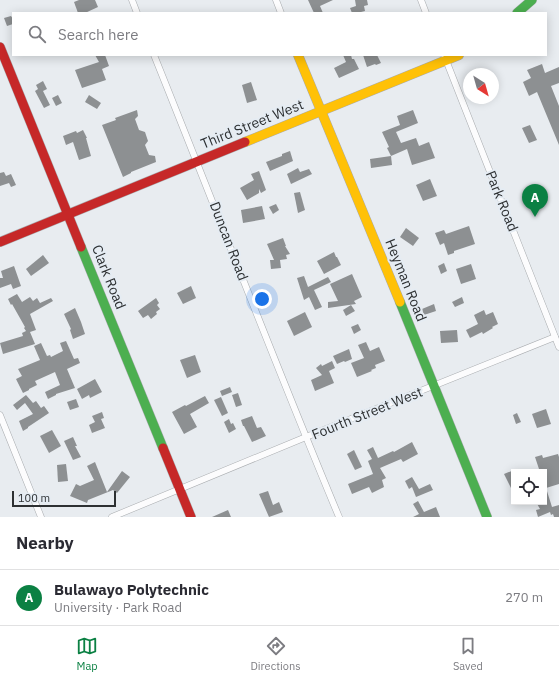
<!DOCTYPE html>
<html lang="en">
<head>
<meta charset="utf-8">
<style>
  body { margin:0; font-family:"IBM Plex Sans",sans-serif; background:#f2f2f3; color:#2b2b33 }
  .controls { position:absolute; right:12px; bottom:12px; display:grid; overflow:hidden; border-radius:0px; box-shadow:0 2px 10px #0003 }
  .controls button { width:36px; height:36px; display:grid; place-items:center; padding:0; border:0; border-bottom:1px solid #e1e1e2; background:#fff; color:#2b2b33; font:20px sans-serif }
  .compass { position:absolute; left:463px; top:68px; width:36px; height:36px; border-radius:50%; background:#fff; box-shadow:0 2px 10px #0003; rotate:143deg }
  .scale { position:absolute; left:12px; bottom:10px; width:104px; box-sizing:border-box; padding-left:4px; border:2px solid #2d3032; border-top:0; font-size:11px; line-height:14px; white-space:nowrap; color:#2d3032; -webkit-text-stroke:3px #e5ecf3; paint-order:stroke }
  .you { position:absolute; left:262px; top:299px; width:14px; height:14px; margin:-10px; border:3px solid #fff; border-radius:50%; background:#1a73e8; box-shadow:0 0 0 6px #1a73e833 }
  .badge { display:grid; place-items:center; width:26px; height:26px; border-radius:50%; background:#0b8043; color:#fff; font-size:13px; font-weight:700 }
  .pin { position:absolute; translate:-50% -33px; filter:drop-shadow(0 1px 2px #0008) }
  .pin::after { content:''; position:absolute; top:21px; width:14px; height:12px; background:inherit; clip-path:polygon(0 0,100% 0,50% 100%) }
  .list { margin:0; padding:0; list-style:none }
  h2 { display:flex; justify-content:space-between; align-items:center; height:52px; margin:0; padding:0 16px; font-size:17px }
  h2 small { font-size:13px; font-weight:400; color:#7c7c81 }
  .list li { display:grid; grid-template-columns:26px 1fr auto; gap:12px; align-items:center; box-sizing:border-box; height:56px; padding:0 16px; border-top:1px solid #e1e1e2 }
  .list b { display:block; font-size:15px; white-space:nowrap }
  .list p { margin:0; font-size:13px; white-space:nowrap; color:#7c7c81 }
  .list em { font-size:13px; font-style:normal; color:#7c7c81 }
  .icon { flex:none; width:22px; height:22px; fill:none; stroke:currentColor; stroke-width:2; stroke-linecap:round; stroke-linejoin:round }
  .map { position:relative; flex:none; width:559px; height:517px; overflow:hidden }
  .search { position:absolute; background:#fff; box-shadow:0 2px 10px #0003; left:12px; right:12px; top:12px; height:44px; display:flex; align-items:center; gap:10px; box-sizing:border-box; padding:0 14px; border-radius:0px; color:#7c7c81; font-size:15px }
  .sheet { height:108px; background:#fff }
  nav { display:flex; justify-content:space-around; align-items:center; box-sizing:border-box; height:56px; border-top:1px solid #e1e1e2; background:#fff; font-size:11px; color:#7c7c81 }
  nav a { display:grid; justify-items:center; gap:2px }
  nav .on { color:#0b8043 }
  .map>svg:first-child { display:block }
  .building { fill:#8d9092 }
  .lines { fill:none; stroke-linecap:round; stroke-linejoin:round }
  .street-casing { stroke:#a9acaf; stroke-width:7 }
  .fast-casing { stroke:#a9acaf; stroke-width:10 }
  .slow-casing { stroke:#a9acaf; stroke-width:10 }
  .jam-casing { stroke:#a9acaf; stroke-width:10 }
  .street { stroke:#fcfcfd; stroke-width:6 }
  .fast { stroke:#4caf50; stroke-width:9 }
  .slow { stroke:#ffc107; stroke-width:9 }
  .jam { stroke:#c62828; stroke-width:9 }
  .labels { text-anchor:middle; stroke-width:4; stroke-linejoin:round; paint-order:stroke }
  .street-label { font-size:14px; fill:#2d3032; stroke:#e5ecf3 }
</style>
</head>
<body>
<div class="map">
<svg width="559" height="517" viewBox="0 0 559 517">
  <rect width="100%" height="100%" fill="#e8ecf0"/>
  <g class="building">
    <polygon points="79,0 95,0 98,7 85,13 78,13 74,2"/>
    <polygon points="308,0 333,0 320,6 323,13 314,13"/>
    <polygon points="355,0 367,0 368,5 364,6 365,11 357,13 352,13 350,8 356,6"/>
    <polygon points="11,16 13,19 13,24 7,26 4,18"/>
    <polygon points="95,55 105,55 109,66 102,69 106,80 82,88 75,70 99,62"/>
    <polygon points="343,55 351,55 352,59 354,59 359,69 339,78 334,68 346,62"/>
    <polygon points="363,55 377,55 381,63 376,65 375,64 367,67"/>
    <polygon points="542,64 545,73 559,67 559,83 551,86 559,106 559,145 537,92 529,96 523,82 531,78 527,70"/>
    <polygon points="43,81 47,89 43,91 50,105 44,108 35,91 38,89 36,85"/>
    <polygon points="251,82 257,100 247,103 242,85"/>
    <polygon points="58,95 62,103 56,106 52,98"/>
    <polygon points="89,95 101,103 97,109 85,102"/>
    <polygon points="137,110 138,116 135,119 139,130 145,132 148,141 145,145 149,155 155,156 156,162 131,172 131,173 123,177 102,125 116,120 115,118"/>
    <polygon points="413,110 418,123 396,132 401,143 416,138 419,146 429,142 435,158 412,165 407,149 391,156 387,148 389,147 382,132 400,125 397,116"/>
    <polygon points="530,125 537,140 529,143 522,128"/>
    <polygon points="83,130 87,138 86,138 91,156 79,160 73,142 66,145 63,136 76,131 77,133"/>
    <polygon points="290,151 293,161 270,171 266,162 282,156 282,154"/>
    <polygon points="391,156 392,165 371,168 370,159"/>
    <polygon points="298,168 300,172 309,169 312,174 291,184 287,174"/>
    <polygon points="259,171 266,190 261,193 259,189 259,193 247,200 240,188 254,180 251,174"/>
    <polygon points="4,172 6,176 11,174 16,185 11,187 9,183 0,186 0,173"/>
    <polygon points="430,179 437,196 423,201 416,185"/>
    <polygon points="300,192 305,210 298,213 294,193"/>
    <polygon points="276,204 279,210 273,214 269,207"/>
    <polygon points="262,206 265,219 243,223 241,210"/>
    <polygon points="469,226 475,244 454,251 454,253 448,255 444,243 440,245 435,233 444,230 446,234"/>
    <polygon points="406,228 419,238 413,246 400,237"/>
    <polygon points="283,238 286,246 285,246 290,254 286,255 287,259 280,260 281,268 271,269 270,260 274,260 267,244"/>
    <polygon points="334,252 336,257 337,257 341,265 324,274 317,261"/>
    <polygon points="43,255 49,263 31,276 26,269"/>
    <polygon points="444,263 447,271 441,274 438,266"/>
    <polygon points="471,264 476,279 461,284 456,269"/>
    <polygon points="14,266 21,286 13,289 11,284 0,288 0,278 3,278 1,271"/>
    <polygon points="352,274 362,297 354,301 356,304 328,308 328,302 338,301 330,284"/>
    <polygon points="304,276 308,287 328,277 331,282 314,290 322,307 315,310 309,297 304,300 297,278"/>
    <polygon points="191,286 196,298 183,304 177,293"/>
    <polygon points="17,294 22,302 30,297 33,301 37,298 40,303 51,298 53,301 30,314 36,330 30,332 35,344 3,354 0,343 23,336 22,333 26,331 24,328 25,327 12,304 11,305 8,299"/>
    <polygon points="462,297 464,303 455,307 452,302"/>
    <polygon points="156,298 159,303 157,305 160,309 156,312 157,314 151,319 148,315 143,318 138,311"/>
    <polygon points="434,304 436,311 424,315 422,309"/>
    <polygon points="351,305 355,311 346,316 343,310"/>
    <polygon points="75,308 81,322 85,334 73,339 70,330 71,329 64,314"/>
    <polygon points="484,310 486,315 493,312 498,324 492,327 493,328 483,334 482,332 470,338 466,330 478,324 474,315"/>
    <polygon points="305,312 312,327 294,336 287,321"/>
    <polygon points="358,324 361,330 354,334 351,327"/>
    <polygon points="457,330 458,342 441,343 440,331"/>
    <polygon points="66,341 74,359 78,358 80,363 67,369 75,388 56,394 56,395 48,399 45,392 60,385 55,372 35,381 37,385 29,389 29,390 23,393 16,379 22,376 18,369 40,360 34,346 41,343 47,356 50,355 51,357 63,351 60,343"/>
    <polygon points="366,342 370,351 379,347 385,361 375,365 376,368 371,370 372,371 357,377 351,363 364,358 358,345"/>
    <polygon points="349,349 352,359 345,362 344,361 337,364 333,356"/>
    <polygon points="195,355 201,372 187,378 180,360"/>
    <polygon points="332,361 335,368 329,371 334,383 315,391 311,380 322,375 316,368 321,364 322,366"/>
    <polygon points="95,379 102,392 90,398 89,395 82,399 77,389"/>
    <polygon points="230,387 232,392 222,396 220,391"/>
    <polygon points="238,393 242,405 236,407 232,395"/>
    <polygon points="26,395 33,403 36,401 41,408 44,406 49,413 28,427 28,428 23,431 19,421 33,414 25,403 17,410 13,405"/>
    <polygon points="205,396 209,403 190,414 197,427 184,434 172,412 185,405 186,406"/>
    <polygon points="221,397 228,413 222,416 214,400"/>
    <polygon points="76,399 79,407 70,410 67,402"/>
    <polygon points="546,409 551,424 537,428 532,414"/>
    <polygon points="102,412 104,418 101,419 105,428 92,433 89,425 95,422 92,416"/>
    <polygon points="517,413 521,422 516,424 513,415"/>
    <polygon points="252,416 257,428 261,427 266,436 252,442 244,426 243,426 241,420"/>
    <polygon points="229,419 231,424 233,423 236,429 229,433 224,422"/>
    <polygon points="52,430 61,446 49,453 40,436"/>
    <polygon points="73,437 77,446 75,446 81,457 73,460 64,441"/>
    <polygon points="412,442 418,454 403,462 401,459 380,468 386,478 382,480 384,487 372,493 369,487 352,494 348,484 373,474 368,461 372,459 367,450 373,447 378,458 393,451 394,452"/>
    <polygon points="354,450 362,467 355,470 347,454"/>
    <polygon points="558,454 559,457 559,484 546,488 552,507 559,505 559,517 554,517 553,514 551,515 550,512 538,517 536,510 540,509 536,502 544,502 544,472 540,472 535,457 542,455 543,458"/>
    <polygon points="95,462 107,492 122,471 130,477 117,493 113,490 88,500 87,503 70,496 76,484 80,486 94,480 87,466"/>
    <polygon points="66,464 68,481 58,482 57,465"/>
    <polygon points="514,470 514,494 504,474"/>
    <polygon points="412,477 419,489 430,484 433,490 416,497 412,487 409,489 405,481"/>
    <polygon points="268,491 273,505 279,502 283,512 269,517 259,494"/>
    <polygon points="418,501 424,512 436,507 440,517 413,517 419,514 413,504"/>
    <polygon points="228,510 231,517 212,517"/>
  </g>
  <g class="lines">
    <g class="street-casing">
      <g id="street">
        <polyline points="132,0 137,13"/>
        <polyline points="276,0 281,13"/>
        <polyline points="421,0 426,13"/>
        <path d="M154,55C216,209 275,364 339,517"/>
        <polyline points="444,55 559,347"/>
        <polyline points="0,415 41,517"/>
        <polyline points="112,517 306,437 555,337"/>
      </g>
    </g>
    <g class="fast-casing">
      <g id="fast">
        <polyline points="517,13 532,0"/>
        <polyline points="81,247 163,448"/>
        <polyline points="400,302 487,517"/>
      </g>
    </g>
    <g class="slow-casing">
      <g id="slow">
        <polyline points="298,55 400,302"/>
        <polyline points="245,142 459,55"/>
      </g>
    </g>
    <g class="jam-casing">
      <g id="jam">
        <polyline points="0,47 81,247"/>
        <polyline points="0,242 245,142"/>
        <polyline points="163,448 191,517"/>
      </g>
    </g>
    <use href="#street" class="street"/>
    <use href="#fast" class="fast"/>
    <use href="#slow" class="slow"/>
    <use href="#jam" class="jam"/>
  </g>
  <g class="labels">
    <g class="street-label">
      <text transform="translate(252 124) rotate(-22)" y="5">Third Street West</text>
      <text transform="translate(502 201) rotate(68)" y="5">Park Road</text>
      <text transform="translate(229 241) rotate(69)" y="5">Duncan Road</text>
      <text transform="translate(109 277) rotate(68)" y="5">Clark Road</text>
      <text transform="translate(406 280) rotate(68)" y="5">Heyman Road</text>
      <text transform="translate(367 413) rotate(-22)" y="5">Fourth Street West</text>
    </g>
  </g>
</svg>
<div class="controls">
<button><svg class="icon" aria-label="locate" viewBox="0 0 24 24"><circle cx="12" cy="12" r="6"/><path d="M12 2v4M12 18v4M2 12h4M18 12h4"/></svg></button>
</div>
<svg class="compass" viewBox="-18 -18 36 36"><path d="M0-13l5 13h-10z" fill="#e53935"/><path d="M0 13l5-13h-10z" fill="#7c7c81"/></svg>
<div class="scale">100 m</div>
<div class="you"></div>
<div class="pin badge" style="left:535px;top:217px">A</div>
<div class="search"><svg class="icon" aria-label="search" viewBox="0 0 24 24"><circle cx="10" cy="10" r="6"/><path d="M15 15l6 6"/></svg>Search here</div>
</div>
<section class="sheet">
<h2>Nearby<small></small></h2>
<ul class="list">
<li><span class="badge">A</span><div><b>Bulawayo Polytechnic</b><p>University · Park Road</p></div><em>270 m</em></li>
</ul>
</section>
<nav>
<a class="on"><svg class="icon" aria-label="map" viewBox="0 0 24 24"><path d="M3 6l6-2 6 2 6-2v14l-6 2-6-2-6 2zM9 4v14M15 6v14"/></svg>Map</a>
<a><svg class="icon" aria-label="directions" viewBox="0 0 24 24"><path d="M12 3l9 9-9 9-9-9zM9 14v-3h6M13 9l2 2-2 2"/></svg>Directions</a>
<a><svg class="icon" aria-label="saved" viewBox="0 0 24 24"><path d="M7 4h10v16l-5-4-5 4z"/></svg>Saved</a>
</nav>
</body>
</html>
